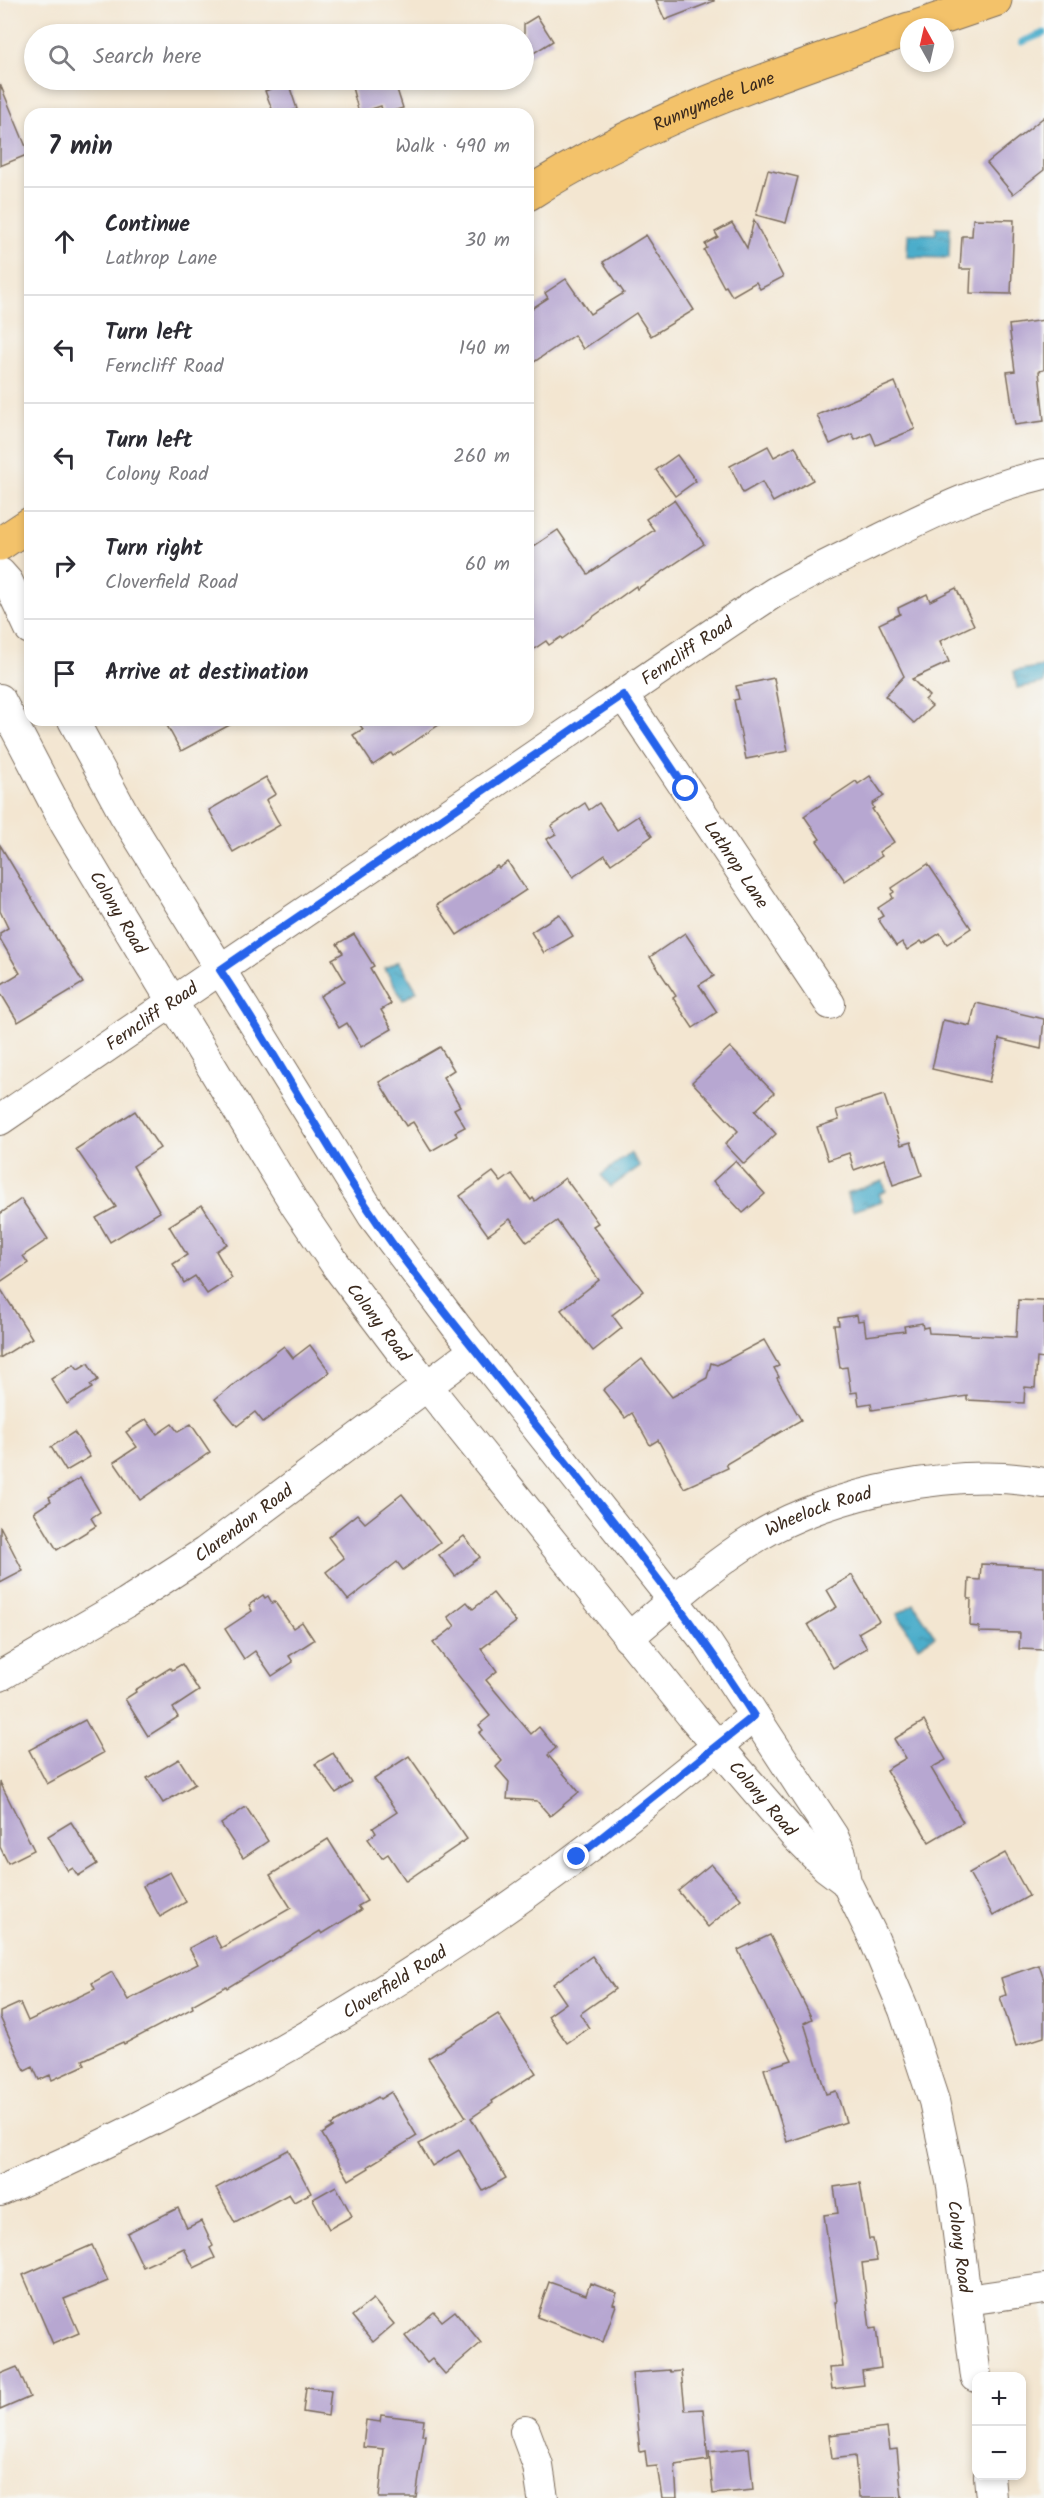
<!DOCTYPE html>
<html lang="en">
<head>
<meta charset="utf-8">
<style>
  body { margin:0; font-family:Kalam,sans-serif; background:#f7f7f7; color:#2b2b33 }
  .controls { position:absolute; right:18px; bottom:18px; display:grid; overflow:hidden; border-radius:12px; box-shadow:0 3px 9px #0003 }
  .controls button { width:54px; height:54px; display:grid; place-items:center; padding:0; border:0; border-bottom:2px solid #e1e1e2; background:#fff; color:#2b2b33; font:30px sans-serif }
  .compass { position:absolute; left:900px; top:18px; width:54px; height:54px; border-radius:50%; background:#fff; box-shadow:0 3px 9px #0003; rotate:352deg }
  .stop { position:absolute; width:18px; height:18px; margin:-14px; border:4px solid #2563eb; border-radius:50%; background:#fff }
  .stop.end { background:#2563eb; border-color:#fff; box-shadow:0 2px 6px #0008 }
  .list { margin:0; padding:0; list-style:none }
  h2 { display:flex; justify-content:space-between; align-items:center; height:78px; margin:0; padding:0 24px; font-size:26px }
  h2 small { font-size:20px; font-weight:400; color:#7c7c81 }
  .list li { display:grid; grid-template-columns:39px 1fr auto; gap:18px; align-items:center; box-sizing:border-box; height:108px; padding:0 24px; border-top:2px solid #e1e1e2 }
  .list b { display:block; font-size:22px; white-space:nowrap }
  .list p { margin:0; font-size:20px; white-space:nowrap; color:#7c7c81 }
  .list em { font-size:20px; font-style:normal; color:#7c7c81 }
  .icon { flex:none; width:33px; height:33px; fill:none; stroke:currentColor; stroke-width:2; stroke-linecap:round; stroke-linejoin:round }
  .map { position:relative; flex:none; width:1044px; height:2498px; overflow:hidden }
  .search { position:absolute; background:#fff; box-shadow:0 3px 9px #0003; left:24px; top:24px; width:510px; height:66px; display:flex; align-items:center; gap:15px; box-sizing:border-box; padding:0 21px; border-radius:33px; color:#7c7c81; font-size:22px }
  .panel { position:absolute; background:#fff; box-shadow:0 3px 9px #0003; left:24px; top:108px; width:510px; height:618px; border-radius:18px }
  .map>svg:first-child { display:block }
  .water { fill:url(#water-ripples); stroke:#446c74; stroke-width:1.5 }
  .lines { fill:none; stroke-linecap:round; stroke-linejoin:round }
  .stream { stroke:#4cadcb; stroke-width:7 }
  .building { fill:#b7a7d1 }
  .minor-casing { stroke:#7b6c5d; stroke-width:32 }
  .major-casing { stroke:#7b6c5d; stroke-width:35 }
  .minor { stroke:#fff; stroke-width:30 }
  .major { stroke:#f3c26a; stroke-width:33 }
  .route { stroke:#2563eb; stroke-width:8 }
  .labels { text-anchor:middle; stroke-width:4.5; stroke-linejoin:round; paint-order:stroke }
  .street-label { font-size:18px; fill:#3b2a1e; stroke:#f6f6f2 }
</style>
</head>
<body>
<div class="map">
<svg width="1044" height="2498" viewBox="0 0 1044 2498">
  <defs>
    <pattern id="water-ripples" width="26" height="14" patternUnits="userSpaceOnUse" patternTransform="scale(1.5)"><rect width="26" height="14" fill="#4cadcb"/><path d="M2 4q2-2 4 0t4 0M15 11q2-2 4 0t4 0" fill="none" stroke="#408da4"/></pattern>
  </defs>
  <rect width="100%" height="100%" fill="#f6f6f2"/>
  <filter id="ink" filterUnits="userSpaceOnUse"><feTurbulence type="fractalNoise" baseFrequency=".0167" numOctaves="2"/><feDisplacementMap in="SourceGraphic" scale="12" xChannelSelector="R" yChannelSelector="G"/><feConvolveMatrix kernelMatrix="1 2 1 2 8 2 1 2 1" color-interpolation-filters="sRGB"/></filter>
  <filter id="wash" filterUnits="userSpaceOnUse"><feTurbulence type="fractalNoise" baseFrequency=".008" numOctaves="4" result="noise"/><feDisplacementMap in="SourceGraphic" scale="24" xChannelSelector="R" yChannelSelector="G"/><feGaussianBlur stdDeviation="1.35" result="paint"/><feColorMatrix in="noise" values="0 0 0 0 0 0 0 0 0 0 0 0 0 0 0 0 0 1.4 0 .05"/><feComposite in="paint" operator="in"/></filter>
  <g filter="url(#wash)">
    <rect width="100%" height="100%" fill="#f3e6d1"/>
    <g class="water">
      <polygon points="936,227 950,227 949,258 907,257 908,234 936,234"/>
      <polygon points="1044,666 1044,683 1017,688 1014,671"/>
      <polygon points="399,961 417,991 403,1000 385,969"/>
      <polygon points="630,1153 640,1166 611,1187 601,1175"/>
      <polygon points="883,1181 886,1191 879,1194 882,1201 853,1211 847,1193"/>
      <polygon points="914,1604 935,1636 918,1647 897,1614"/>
    </g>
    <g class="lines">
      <polyline class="stream" points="1022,42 1044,33"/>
    </g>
    <g id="blocks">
      <g class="building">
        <polygon points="656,0 714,0 714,1 665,20"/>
        <polygon points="537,16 553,41 524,59 524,24"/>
        <polygon points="350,80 394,80 403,108 383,114 381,106 359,113"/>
        <polygon points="288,82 297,109 283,114 274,114 265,91"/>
        <polygon points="0,84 29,154 0,166"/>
        <polygon points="1044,117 1044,170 1013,194 987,163"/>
        <polygon points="768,170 798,177 786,223 756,215"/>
        <polygon points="973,219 1014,220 1011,294 970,293 971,269 960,269 962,236 972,236"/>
        <polygon points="754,220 783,277 760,289 756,282 732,296 726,286 724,287 704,250 707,248 705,244 718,237 715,232 732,223 747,248"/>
        <polygon points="646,235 694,310 651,336 636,313 583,349 574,335 528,366 528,311 548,298 545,293 566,279 590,314 624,293 603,262"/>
        <polygon points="1044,320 1044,370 1039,371 1044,421 1015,425 1007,372 1015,371 1009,325"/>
        <polygon points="895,382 915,429 876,445 871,433 855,440 852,434 830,444 817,415"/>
        <polygon points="768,446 774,457 795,446 813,480 773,502 762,482 743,493 730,466"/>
        <polygon points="677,455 696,481 675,496 656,470"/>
        <polygon points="674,500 704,544 637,589 636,586 562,639 561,637 549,645 546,641 528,653 528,550 558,530 588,574 654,530 646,519"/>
        <polygon points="956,588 974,625 940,641 949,662 912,679 929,696 925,700 932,706 914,723 885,696 904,676 879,624 900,614 898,608 927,594 930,601"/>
        <polygon points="774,678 788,751 746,759 734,700 739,699 736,686"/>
        <polygon points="164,720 239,720 181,751"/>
        <polygon points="356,720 446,720 393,756 391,753 373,765 353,735 363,729"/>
        <polygon points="870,776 884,796 872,804 874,808 872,809 894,842 879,852 882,856 845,881 817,841 820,839 804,816 856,781 858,784"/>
        <polygon points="266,777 276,794 266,800 280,825 233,852 209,810"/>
        <polygon points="585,803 589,810 599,803 617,830 638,816 652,836 611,864 605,855 573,877 547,839 556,834 551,826"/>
        <polygon points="0,845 83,983 18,1022 0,992 0,985 20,973 0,939 0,933 8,928 0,911"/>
        <polygon points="508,862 526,890 457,935 437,905 497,866 499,868"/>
        <polygon points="928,864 971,928 947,944 940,933 923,944 921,941 907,950 902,942 896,946 878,919 883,916 878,908 893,898 891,894 894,892 892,888"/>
        <polygon points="559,914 573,936 544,953 531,932"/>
        <polygon points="685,933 714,976 699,985 717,1012 693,1028 673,998 676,996 650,957"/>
        <polygon points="354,934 374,966 370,968 391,1004 381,1010 392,1029 361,1047 347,1023 339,1028 320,996 345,981 332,959 343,953 337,944"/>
        <polygon points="976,1003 1044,1019 1041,1049 999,1039 989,1082 932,1069 943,1020 970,1026"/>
        <polygon points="440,1047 454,1070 443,1077 460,1106 454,1109 465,1127 455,1132 457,1136 431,1151 413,1122 406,1126 379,1082"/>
        <polygon points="730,1047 774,1093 755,1111 776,1134 744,1164 725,1144 738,1131 692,1082"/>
        <polygon points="884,1095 901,1145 911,1142 922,1175 893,1185 885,1159 854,1170 849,1153 828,1160 817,1127 839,1120 836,1110"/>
        <polygon points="135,1111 160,1148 133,1166 160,1212 110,1242 96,1218 116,1207 76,1149"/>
        <polygon points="735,1161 765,1194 743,1213 713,1181"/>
        <polygon points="493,1172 501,1182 512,1174 531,1200 533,1198 535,1201 565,1178 598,1223 593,1226 643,1291 612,1315 622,1328 593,1351 561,1310 599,1280 557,1221 527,1242 510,1219 488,1235 460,1196"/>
        <polygon points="21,1199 48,1239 23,1256 28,1263 0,1282 0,1214"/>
        <polygon points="202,1205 227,1244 216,1251 232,1278 207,1294 195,1276 184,1283 173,1264 187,1255 169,1226"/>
        <polygon points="0,1288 32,1338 0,1358"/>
        <polygon points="1018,1300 1044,1301 1044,1359 1037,1358 1035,1388 1025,1387 1024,1403 967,1400 967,1396 872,1410 871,1403 859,1405 857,1392 851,1393 847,1367 840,1368 834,1325 839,1325 838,1318 857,1315 858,1321 864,1320 866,1336 905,1331 904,1326 922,1323 923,1328 928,1327 929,1333 1016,1337"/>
        <polygon points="764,1340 779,1366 774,1368 779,1377 777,1378 801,1420 726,1464 728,1468 684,1488 658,1440 650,1445 632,1413 625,1418 603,1390 642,1359 672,1397 707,1378 711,1363 717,1365"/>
        <polygon points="310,1345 330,1372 263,1422 255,1412 237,1426 215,1399 284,1346 293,1358"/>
        <polygon points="88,1363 98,1380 90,1385 92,1388 67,1404 51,1379 74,1364 78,1369"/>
        <polygon points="146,1419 157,1434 172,1424 178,1432 191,1424 210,1452 140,1500 114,1462 137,1447 126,1432"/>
        <polygon points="74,1432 90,1457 66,1471 51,1447"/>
        <polygon points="80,1478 100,1512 91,1518 96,1526 57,1550 34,1512 51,1501 49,1497"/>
        <polygon points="402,1494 440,1542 403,1570 397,1562 348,1600 326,1572 344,1558 328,1537 357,1514 365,1523"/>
        <polygon points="0,1526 23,1571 0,1583"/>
        <polygon points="464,1536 480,1557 455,1576 439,1555"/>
        <polygon points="981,1564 1044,1567 1044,1650 1019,1649 1020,1633 979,1632 979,1627 970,1626 971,1599 968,1599 969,1579 980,1580"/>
        <polygon points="852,1575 879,1621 858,1633 867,1648 833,1668 808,1624 837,1607 827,1590"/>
        <polygon points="493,1593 516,1622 481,1649 497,1671 486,1680 531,1734 539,1727 556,1748 548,1755 579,1792 550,1816 537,1801 507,1799 509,1782 496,1767 502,1761 479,1733 483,1730 479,1725 490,1716 433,1643 455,1626 448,1617 467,1602 473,1609"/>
        <polygon points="263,1595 265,1598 268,1596 272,1603 274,1601 293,1628 302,1622 314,1640 289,1656 293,1662 272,1676 255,1651 244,1659 225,1629 252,1611 249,1605"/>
        <polygon points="182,1664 199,1691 173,1708 178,1717 148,1736 125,1699 136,1692 135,1690 170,1668 172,1670"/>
        <polygon points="85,1720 103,1753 47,1784 29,1750"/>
        <polygon points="924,1721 946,1760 931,1768 963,1822 929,1842 886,1770 906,1758 894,1739"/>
        <polygon points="333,1753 352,1783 336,1793 315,1764"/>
        <polygon points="409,1756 467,1839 406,1881 388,1854 382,1858 368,1839 376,1833 373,1828 397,1812 374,1779"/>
        <polygon points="179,1759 195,1784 163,1803 147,1778"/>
        <polygon points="0,1782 34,1850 8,1863 0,1847"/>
        <polygon points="246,1807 268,1841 243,1858 221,1824"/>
        <polygon points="71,1822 97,1864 78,1876 73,1868 68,1871 48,1836"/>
        <polygon points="328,1839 367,1901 358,1906 361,1910 322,1934 320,1931 227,1988 226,1986 192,2005 193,2008 124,2044 123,2042 83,2060 85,2065 52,2080 50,2075 39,2080 33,2067 25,2071 0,2017 0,2012 20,2003 28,2021 95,1989 92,1983 112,1972 128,2000 198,1964 189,1948 214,1935 221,1948 291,1908 270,1875"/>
        <polygon points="1005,1853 1029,1896 993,1916 969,1873"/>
        <polygon points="711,1864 741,1899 708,1927 678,1891"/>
        <polygon points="170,1872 186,1902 160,1917 143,1886"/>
        <polygon points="770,1935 812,2019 804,2023 826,2094 836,2091 846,2122 787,2142 764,2069 792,2060 738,1950"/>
        <polygon points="592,1956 615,1989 580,2014 589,2028 567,2043 548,2016 566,2003 553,1984"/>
        <polygon points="1039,1965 1044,1980 1044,2037 1016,2046 1000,1997 1006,1995 1001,1978"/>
        <polygon points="498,2014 536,2073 492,2101 493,2103 471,2118 506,2178 483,2191 459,2150 432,2166 419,2144 466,2117 428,2058"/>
        <polygon points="391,2092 417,2136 368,2166 369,2168 349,2180 322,2134 333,2127 331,2125 378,2097 380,2099"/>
        <polygon points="288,2150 311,2193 294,2202 289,2194 235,2223 216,2188"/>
        <polygon points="860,2183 869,2239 873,2239 877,2261 862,2263 870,2329 876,2328 881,2368 862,2371 864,2385 832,2389 829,2368 843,2367 835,2302 837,2302 824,2215 838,2213 834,2187"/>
        <polygon points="336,2186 352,2216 329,2229 313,2199"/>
        <polygon points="178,2208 187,2228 201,2221 213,2246 210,2248 215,2258 194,2268 184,2248 143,2267 127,2233"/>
        <polygon points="92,2245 108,2281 64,2299 79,2333 53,2344 23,2275"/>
        <polygon points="549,2282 586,2295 590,2283 617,2293 613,2304 616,2305 603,2342 537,2317"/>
        <polygon points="373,2299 394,2324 373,2342 352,2316"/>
        <polygon points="455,2311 481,2343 445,2374 432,2359 427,2363 405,2336 434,2312 442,2321"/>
        <polygon points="17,2367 30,2397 0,2410 0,2374"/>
        <polygon points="669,2370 670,2372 681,2371 685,2410 703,2409 708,2460 675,2465 677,2498 662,2498 657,2466 647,2467 645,2451 640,2452 632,2373"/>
        <polygon points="306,2387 331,2390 328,2416 303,2412"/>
        <polygon points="381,2415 424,2420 422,2435 425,2435 416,2498 379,2498 384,2449 363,2447 366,2420 380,2422"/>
        <polygon points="887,2428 890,2450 897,2449 902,2498 859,2498 855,2456 832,2459 829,2435"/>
        <polygon points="749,2448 753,2490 713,2494 709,2452"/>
      </g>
    </g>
  </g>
  <g filter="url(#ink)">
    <use href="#blocks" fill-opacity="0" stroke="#7b6c5d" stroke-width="1.5"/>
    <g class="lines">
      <g class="minor-casing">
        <g id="minor">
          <polyline points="0,573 8,582 30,629"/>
          <path id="s1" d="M623,695L830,1004"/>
          <path id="s2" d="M0,699L66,825L118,912L296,1206L338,1268L427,1386L692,1716L796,1837L826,1867L846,1882"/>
          <path id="s3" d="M73,720L124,814L373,1216L456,1326L707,1643L833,1836L841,1854L846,1882L874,1939L904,2010L934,2101L952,2186L976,2377"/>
          <path id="s4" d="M0,1120C168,1004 338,890 506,775C596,714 684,651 775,592C809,573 843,557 878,540C935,512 981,489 1044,474"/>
          <path id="s5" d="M628,1638C670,1603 710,1566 757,1537C831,1492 959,1466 1044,1483"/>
          <path id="s6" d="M0,1676L126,1603L205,1552L475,1350"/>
          <path id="s7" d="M0,2191C186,2111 364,2010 529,1892C606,1837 680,1776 754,1716"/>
          <polyline points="967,2300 1044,2289"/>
          <polyline points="525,2431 538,2466 543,2498"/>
          <polyline points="989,2476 991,2498"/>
        </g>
      </g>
      <g class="major-casing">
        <g id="major">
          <polyline points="916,27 995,0"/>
          <path id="s8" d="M528,194C645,118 778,75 909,29"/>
          <polyline points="0,544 30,524"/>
        </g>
      </g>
      <use href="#minor" class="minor"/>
      <use href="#major" class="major"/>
    </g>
  </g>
  <g class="lines" filter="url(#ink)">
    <path class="route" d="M577,1857L754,1716C651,1555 521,1413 406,1262C336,1170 285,1066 220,970L623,695L686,789"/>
  </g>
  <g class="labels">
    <g class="street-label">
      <text dy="6" stroke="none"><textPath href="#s8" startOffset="208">Runnymede Lane</textPath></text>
      <text dy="6" stroke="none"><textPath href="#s4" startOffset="832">Ferncliff Road</textPath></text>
      <text dy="6" stroke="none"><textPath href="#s1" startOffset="204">Lathrop Lane</textPath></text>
      <text dy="6" stroke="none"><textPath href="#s2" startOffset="244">Colony Road</textPath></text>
      <text dy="6" stroke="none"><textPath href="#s4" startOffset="184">Ferncliff Road</textPath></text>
      <text dy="6" stroke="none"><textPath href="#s2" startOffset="730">Colony Road</textPath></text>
      <text dy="6" stroke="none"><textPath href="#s5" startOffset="231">Wheelock Road</textPath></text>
      <text dy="6" stroke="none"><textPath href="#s6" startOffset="288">Clarendon Road</textPath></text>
      <text dy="6" stroke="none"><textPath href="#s2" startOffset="1342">Colony Road</textPath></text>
      <text dy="6" stroke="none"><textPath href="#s7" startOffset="447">Cloverfield Road</textPath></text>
      <text dy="6" stroke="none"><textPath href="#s3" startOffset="1785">Colony Road</textPath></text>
    </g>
  </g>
</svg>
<div class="controls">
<button>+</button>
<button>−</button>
</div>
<svg class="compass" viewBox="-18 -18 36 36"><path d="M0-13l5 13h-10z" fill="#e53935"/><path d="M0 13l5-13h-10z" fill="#7c7c81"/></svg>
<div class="stop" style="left:686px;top:789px"></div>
<div class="stop end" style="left:577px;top:1857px"></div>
<div class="search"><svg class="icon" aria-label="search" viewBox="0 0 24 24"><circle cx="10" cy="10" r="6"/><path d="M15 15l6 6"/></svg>Search here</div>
<section class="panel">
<h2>7 min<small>Walk · 490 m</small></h2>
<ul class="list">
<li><svg class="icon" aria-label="ahead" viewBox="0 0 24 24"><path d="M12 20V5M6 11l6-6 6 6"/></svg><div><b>Continue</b><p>Lathrop Lane</p></div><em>30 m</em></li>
<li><svg class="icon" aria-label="left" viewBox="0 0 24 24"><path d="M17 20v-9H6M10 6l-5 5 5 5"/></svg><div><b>Turn left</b><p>Ferncliff Road</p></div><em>140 m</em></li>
<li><svg class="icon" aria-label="left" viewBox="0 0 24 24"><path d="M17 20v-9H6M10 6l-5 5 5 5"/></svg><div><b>Turn left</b><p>Colony Road</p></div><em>260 m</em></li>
<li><svg class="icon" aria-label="right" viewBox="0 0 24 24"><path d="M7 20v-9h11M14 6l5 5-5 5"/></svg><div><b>Turn right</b><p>Cloverfield Road</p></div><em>60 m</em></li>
<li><svg class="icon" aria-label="arrive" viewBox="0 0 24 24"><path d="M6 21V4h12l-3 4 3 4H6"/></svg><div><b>Arrive at destination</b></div></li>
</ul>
</section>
</div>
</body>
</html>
